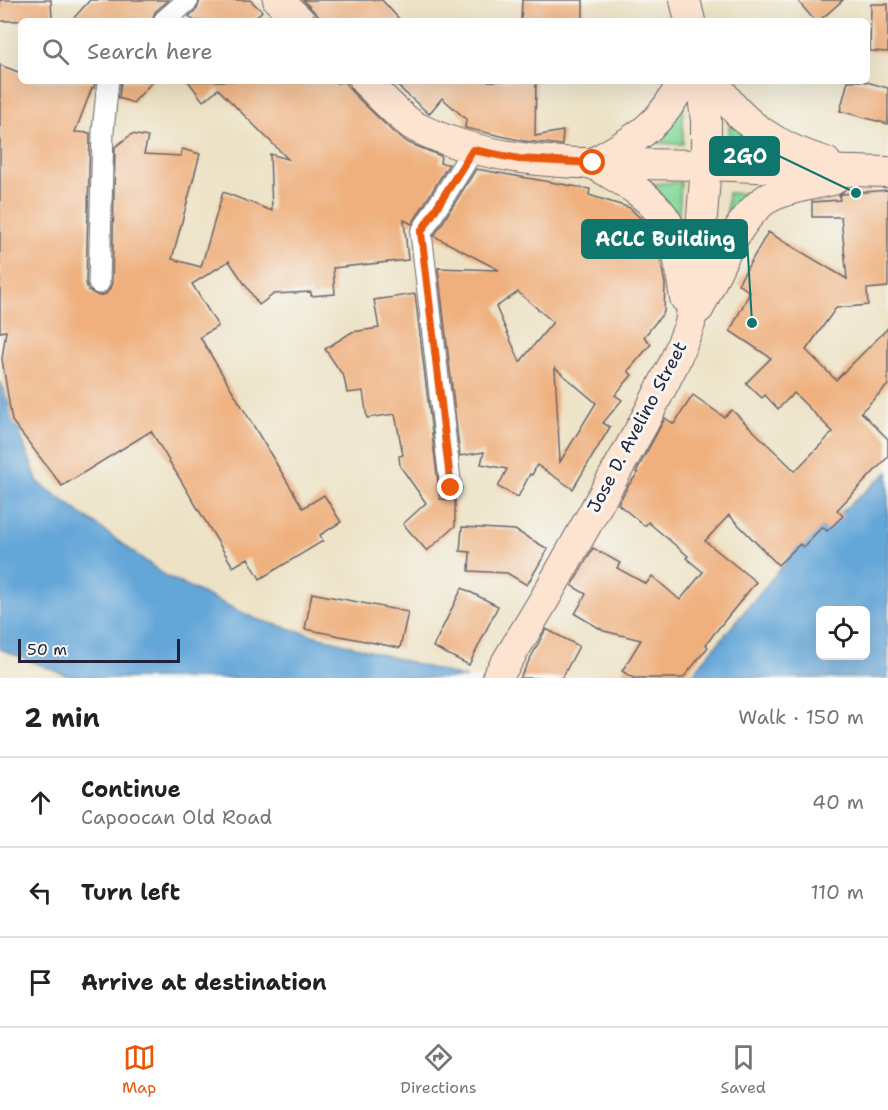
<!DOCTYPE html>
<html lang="en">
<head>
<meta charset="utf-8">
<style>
  body { margin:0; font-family:"Shantell Sans",sans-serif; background:#f2f2f2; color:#222 }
  .controls { position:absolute; right:18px; bottom:18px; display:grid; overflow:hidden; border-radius:9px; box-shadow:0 6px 24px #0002 }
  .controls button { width:54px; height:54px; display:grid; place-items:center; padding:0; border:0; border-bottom:2px solid #e0e0e0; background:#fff; color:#222; font:30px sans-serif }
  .scale { position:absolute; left:18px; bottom:15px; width:162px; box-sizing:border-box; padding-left:6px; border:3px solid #22223b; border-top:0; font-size:16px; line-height:21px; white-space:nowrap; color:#22223b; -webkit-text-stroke:4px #f6f6f2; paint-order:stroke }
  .stop { position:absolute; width:18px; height:18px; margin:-14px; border:4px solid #ea580c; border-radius:50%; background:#fff }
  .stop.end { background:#ea580c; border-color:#fff; box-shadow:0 2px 6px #0008 }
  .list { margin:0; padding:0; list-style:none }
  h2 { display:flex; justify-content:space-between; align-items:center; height:78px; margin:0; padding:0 24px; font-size:26px }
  h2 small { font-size:20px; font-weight:400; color:#767676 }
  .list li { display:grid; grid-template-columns:39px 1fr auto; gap:18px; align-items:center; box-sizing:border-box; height:90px; padding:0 24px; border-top:2px solid #e0e0e0 }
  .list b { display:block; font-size:22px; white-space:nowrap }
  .list p { margin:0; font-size:20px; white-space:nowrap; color:#767676 }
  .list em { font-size:20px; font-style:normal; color:#767676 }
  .icon { flex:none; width:33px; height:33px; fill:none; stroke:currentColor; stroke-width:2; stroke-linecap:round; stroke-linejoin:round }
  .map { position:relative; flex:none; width:888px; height:678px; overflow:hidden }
  .search { position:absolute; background:#fff; box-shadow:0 6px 24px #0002; left:18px; right:18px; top:18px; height:66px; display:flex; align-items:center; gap:15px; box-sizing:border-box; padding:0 21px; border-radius:9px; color:#767676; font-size:22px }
  .sheet { height:348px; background:#fff }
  nav { display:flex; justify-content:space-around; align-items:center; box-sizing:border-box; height:84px; border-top:2px solid #e0e0e0; background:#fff; font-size:16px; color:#767676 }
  nav a { display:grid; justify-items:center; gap:3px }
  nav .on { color:#ea580c }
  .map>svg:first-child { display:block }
  .green { fill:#85d899; stroke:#547d6a; stroke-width:1.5 }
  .water { fill:#64a6d8; stroke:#43648a; stroke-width:1.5; fill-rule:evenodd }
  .building { fill:#efb07e; fill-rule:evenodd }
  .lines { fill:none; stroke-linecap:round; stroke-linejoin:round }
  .street-casing { stroke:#69656b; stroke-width:23 }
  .secondary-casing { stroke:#69656b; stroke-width:32 }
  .street { stroke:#fff; stroke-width:21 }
  .secondary { stroke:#fde4d1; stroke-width:30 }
  .route { stroke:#ea580c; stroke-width:8 }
  .labels { text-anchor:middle; stroke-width:6; stroke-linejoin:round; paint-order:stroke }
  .street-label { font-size:18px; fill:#22223b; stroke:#f6f6f2 }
  .leader { fill:none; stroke:#0f766e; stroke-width:2 }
  .callout-dot { fill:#0f766e; stroke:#f6f6f2; stroke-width:2 }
  .callout { fill:#0f766e; stroke:#0f766e; stroke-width:2 }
  .callout-label { font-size:20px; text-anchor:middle; font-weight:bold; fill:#fff }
</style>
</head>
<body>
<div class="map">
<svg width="888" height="678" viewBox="0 0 888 678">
  <rect width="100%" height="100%" fill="#f6f6f2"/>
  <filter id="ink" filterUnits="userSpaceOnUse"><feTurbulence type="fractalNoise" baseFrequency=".0167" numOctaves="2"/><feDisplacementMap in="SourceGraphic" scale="12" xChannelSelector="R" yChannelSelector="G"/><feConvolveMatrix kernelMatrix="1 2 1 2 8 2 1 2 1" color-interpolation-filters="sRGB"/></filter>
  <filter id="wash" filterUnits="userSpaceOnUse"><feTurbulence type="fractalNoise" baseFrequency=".008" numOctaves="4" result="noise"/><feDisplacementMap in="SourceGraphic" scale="24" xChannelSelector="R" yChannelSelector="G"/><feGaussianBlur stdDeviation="1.35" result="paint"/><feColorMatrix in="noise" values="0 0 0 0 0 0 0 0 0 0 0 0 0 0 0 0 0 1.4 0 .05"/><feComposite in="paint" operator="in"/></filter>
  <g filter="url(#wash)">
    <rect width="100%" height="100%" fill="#ede2c5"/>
    <g class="green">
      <polygon points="683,107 683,144 654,143 670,128 679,109"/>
      <polygon points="730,119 760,148 728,145"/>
      <polygon points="681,182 678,228 652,184"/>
      <polygon points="728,193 759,194 726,228"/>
    </g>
    <g class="water">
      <polygon points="0,381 38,482 166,576 256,619 466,678 73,678 0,649"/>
      <path d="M888,472V678H689L795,551ZM820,610H866V656H820Z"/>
    </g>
    <g id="blocks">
      <g class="building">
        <polygon points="0,0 51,0 52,20 0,21"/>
        <polygon points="90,0 169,0 155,12 152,21 71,21"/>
        <polygon points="200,0 250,0 262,11 253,21 194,21 189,16 197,9"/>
        <polygon points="303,0 382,0 401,21 323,21"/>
        <polygon points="522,0 583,0 583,21 521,21"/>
        <polygon points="797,0 843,0 819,21 815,21"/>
        <polygon points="871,4 888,4 888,52 870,51"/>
        <polygon points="0,65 21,73 21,81 95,81 94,88 92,88 75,132 90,133 86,283 88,290 98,296 106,294 110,289 112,283 115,147 132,134 148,137 144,154 181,156 182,149 200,154 172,259 201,267 223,192 272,211 270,154 288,159 218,89 203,101 188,81 335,81 337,83 344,81 353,93 393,132 409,143 441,156 440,163 449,164 412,224 404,220 408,260 333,268 335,294 311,296 311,292 274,294 259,305 229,261 192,284 218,326 200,337 303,508 324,495 341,522 320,535 323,541 260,579 248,558 233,567 151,431 62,486 12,421 2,359 6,331 0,332"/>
        <polygon points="121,81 153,81 133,103 119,98"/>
        <polygon points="392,81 536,81 535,136 563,131 562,145 524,141 465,128 466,119 442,98 429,114"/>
        <polygon points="848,81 863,81 888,88 888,124 840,111"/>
        <path d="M476,169L590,189L589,195L630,208L650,228L657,242L665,284L664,312L644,337L651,344L628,371L632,375L615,395L622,400L603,423L610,427L573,489L537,465L532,475L530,474L518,497L498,487L507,469L481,464L484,452L460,456L438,268L499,270L434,236ZM518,292L553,322L520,362L496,307ZM555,368L596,403L560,462Z"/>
        <polygon points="888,190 888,287 867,289 868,305 836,308 806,350 836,380 888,328 888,385 861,412 888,439 888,457 837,510 843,516 827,531 822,527 803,547 800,544 778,565 729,515 705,541 756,582 713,635 706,645 708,647 683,678 633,678 622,671 641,640 604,631 575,614 586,594 572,586 593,548 620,563 617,568 646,584 652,576 680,600 703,572 686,558 688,556 648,522 645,526 618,504 628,486 638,473 636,472 665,418 674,424 693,395 724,417 732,410 795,471 833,432 794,393 778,409 765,395 762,398 746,383 771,358 730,331 750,292 738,284 768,232 847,279 841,217 812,217 812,202 840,200 839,196 842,194"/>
        <polygon points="415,294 440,499 455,500 455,526 427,551 403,524 426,503 400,466 399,456 403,455 395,414 367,418 363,391 347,393 344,377 325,349 352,332 379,328 374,300"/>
        <polygon points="462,527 515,530 548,549 527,585 507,573 469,571 470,552 460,551"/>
        <polygon points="462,588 498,606 469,665 433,647"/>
        <polygon points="312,593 408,612 400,648 305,629"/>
        <polygon points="546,629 579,646 562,678 520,678"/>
      </g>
    </g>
  </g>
  <g filter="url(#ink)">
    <use href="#blocks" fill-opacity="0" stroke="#69656b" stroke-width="1.5"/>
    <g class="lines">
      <g class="street-casing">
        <g id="street">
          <polyline points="164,21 188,0"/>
          <polyline points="99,283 103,131 108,81"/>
          <polyline points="451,488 421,233 473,150"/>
        </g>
      </g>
      <g class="secondary-casing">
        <g id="secondary">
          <polyline points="278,0 300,21"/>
          <polyline points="685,0 690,21"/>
          <path d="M365,81C378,93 401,119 416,127C507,172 607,162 706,165C767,167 827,171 888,172"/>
          <path d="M715,81C737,123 781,149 826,162"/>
          <path d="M595,162C634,140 664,124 682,81"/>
          <path d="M595,165C622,180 657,199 670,228C679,249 681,276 685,298"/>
          <path d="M699,308C715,276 735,221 765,200C784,188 812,185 833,180"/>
          <polyline points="497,678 544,600 643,424 674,363 690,324 700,242 706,165 706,120 701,81"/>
        </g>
      </g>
      <use href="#street" class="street"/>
      <use href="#secondary" class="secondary"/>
    </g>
  </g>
  <g class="lines" filter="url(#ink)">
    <polyline class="route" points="451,488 421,232 473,150 519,159 593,163"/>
  </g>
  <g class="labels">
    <g class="street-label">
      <text transform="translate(637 427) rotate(-62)" y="6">Jose D. Avelino Street</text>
    </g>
  </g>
  <path class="leader" d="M856 193L779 156M752 323L747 239"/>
  <g class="callout-dot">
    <circle cx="856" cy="193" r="6"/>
    <circle cx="752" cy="323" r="6"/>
  </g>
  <g class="callout">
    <rect x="710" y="137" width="69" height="38" rx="6"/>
    <rect x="582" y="220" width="165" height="38" rx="6"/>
  </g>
  <g class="callout-label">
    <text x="745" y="163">2GO</text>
    <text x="665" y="246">ACLC Building</text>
  </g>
</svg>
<div class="controls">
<button><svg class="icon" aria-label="locate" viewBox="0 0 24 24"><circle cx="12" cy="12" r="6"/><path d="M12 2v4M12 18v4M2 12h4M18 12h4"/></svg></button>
</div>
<div class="scale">50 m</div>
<div class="stop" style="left:593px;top:163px"></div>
<div class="stop end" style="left:451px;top:488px"></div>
<div class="search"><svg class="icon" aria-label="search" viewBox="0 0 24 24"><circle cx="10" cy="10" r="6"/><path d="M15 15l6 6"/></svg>Search here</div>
</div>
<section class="sheet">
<h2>2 min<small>Walk · 150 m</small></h2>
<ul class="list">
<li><svg class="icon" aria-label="ahead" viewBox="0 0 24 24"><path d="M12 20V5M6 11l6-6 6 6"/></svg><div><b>Continue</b><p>Capoocan Old Road</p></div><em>40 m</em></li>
<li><svg class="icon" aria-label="left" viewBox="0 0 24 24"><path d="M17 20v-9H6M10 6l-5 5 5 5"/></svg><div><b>Turn left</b></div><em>110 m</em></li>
<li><svg class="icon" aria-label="arrive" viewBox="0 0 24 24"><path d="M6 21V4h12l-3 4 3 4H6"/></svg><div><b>Arrive at destination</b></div></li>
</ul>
</section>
<nav>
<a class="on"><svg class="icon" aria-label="map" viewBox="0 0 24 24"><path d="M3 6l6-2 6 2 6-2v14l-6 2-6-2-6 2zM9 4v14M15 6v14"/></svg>Map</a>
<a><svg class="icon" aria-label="directions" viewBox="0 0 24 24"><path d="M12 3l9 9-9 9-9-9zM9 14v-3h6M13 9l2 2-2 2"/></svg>Directions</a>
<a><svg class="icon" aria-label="saved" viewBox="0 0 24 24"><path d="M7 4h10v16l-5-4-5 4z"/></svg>Saved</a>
</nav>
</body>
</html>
